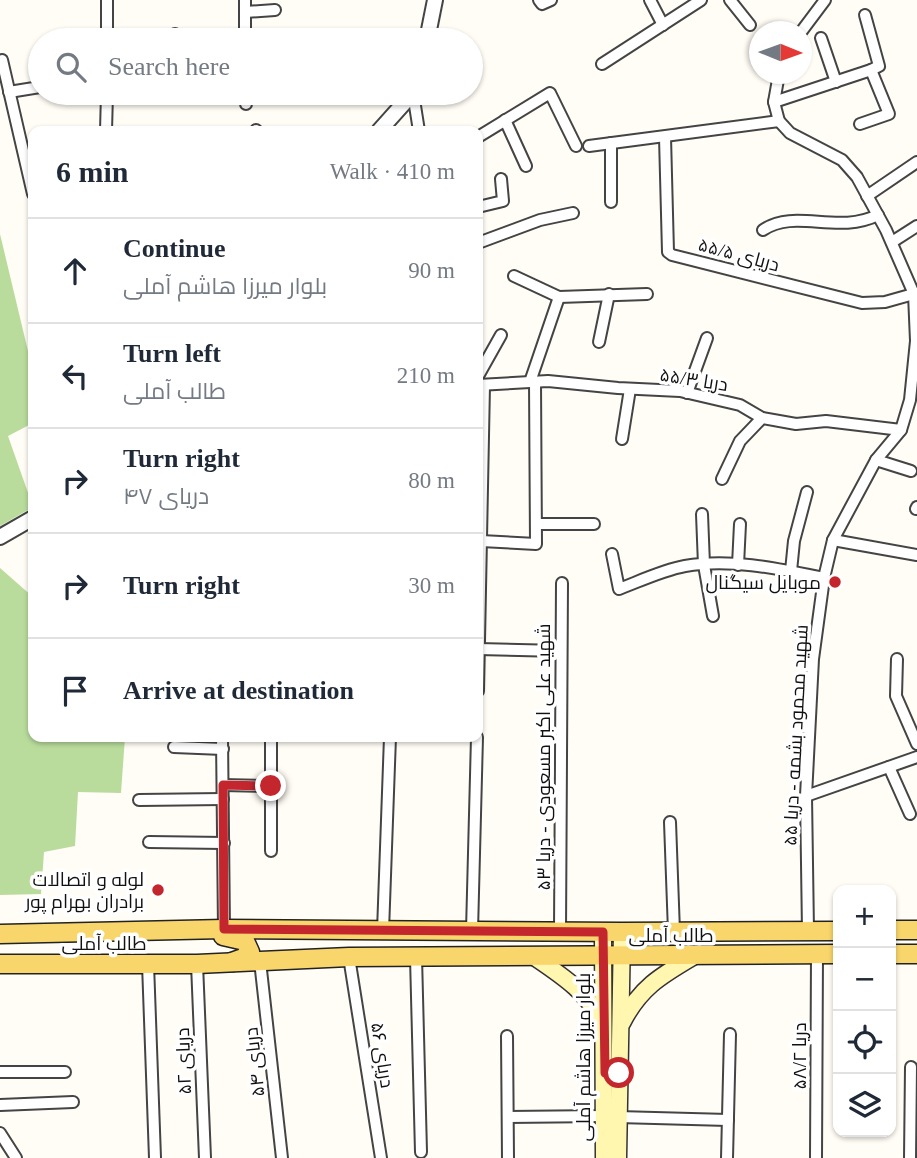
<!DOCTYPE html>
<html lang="en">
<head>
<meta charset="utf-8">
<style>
  body { margin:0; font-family:"Times New Roman",Cairo,serif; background:#f6f6f7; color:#1f2937 }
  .controls { position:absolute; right:21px; bottom:21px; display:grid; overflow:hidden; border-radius:14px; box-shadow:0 2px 5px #0004 }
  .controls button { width:63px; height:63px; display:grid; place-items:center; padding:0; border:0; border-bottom:2px solid #e0e1e3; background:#fff; color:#1f2937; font:35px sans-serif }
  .compass { position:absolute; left:749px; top:21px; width:63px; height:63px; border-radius:50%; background:#fff; box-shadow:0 2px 5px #0004; rotate:91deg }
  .stop { position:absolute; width:21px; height:21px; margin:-16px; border:5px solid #c4262e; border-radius:50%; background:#fff }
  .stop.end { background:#c4262e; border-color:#fff; box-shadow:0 2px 7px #0008 }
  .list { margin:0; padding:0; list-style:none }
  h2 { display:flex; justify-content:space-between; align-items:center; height:91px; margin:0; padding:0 28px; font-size:30px }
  h2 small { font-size:23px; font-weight:400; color:#747a83 }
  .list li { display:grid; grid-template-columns:46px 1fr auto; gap:21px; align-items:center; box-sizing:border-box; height:105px; padding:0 28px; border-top:2px solid #e0e1e3 }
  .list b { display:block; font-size:26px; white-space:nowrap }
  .list p { margin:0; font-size:23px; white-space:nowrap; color:#747a83 }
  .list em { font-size:23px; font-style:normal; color:#747a83 }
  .icon { flex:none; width:38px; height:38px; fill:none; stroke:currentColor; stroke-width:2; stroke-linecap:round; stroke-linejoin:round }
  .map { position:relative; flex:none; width:917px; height:1158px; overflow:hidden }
  .search { position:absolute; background:#fff; box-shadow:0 2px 5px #0004; left:28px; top:28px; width:455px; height:77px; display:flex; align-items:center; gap:18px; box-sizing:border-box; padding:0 24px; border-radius:38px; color:#747a83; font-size:26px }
  .panel { position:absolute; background:#fff; box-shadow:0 2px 5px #0004; left:28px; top:126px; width:455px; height:616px; border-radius:14px }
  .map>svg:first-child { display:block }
  .forest { fill:#b9dc9c }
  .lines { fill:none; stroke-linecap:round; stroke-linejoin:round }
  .minor-casing { stroke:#444; stroke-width:14 }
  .tertiary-casing { stroke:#444; stroke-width:18 }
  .secondary-casing { stroke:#333; stroke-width:19 }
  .primary-casing { stroke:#222; stroke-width:21 }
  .minor { stroke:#fff; stroke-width:10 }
  .tertiary { stroke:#fff; stroke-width:14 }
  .secondary { stroke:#fff6b0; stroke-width:16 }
  .primary { stroke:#f9d66b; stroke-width:18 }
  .route { stroke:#c4262e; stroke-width:9 }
  .poi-dot { fill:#c4262e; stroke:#fff; stroke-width:2.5 }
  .labels { text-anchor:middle; stroke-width:7; stroke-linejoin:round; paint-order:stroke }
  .street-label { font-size:19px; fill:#111; stroke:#fff }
  .poi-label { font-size:19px; fill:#111; stroke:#fff; text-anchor:end }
</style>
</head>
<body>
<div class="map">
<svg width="917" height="1158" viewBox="0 0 917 1158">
  <rect width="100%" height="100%" fill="#fffdf5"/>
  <g class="forest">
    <polygon points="0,234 33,372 33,423 8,436 33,507 0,526"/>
    <polygon points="0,568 33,597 33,737 125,737 121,793 78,792 75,846 44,852 41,894 0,895"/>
  </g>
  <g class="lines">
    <g class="minor-casing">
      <g id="minor">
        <polyline points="245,0 245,40"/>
        <polyline points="539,0 542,4 551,0"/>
        <polyline points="650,0 663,25"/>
        <polyline points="730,0 750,25"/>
        <polyline points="245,12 275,10"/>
        <polyline points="801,32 825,0"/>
        <polyline points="175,34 175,40"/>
        <polyline points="821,38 836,82"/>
        <polyline points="107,40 107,0"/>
        <polyline points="2,60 33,194"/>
        <polyline points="602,64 701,0"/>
        <polyline points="779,74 774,102 779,121 790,133 842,160 857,177 886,230 914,294 916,341 910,400 901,430 876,460 833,540 824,578 813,659 806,796 808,931"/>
        <polyline points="9,92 40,87"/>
        <polyline points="246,93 246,104"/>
        <polyline points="413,93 419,131"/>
        <polyline points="774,102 871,70"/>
        <polyline points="505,120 526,166"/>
        <polyline points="860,124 889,114 871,70 879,66 865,15"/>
        <polyline points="256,130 257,131"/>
        <polyline points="106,131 107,93"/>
        <polyline points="478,137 550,93 576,146"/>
        <polyline points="665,137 668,252 672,255 862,303 885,302 917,293"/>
        <polyline points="611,143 611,202"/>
        <polyline points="589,146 779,121"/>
        <polyline points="867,196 917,162"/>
        <polyline points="478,207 503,201 501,179"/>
        <path d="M763,230C795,208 837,235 878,215"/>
        <polyline points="892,242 917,226"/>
        <polyline points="478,243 540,220 573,213"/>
        <polyline points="514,276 559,297 647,294"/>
        <polyline points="599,342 609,294"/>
        <polyline points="478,376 501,335"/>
        <polyline points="530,382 559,297"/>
        <polyline points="478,385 548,381 618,388 680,391 740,405 762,418 796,424 826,421 901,430"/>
        <polyline points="687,393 707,338"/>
        <polyline points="622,439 630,389"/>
        <polyline points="876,460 911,471"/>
        <polyline points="722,479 740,441 762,418"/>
        <polyline points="916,509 917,507"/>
        <polyline points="702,514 704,565 713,616"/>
        <polyline points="536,524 594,524"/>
        <polyline points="833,540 917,555"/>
        <polyline points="481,541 536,544 535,382"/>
        <path d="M612,554L619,589C640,581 663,570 685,566C731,558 780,569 824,578"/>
        <polyline points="738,565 740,524"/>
        <polyline points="791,571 794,541 807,492"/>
        <polyline points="478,649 561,651"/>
        <polyline points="897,659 896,696 917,744"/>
        <polyline points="478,691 484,385"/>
        <polyline points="222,737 224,929"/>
        <polyline points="174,747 223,749"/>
        <polyline points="889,767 910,814"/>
        <polyline points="223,785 271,786"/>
        <polyline points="806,796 917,757"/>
        <polyline points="139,800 223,799"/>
        <polyline points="670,822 674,932"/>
        <polyline points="149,842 224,843"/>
        <polyline points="271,851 271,737"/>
        <polyline points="383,931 390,737"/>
        <polyline points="472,931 477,737"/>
        <polyline points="560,932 562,583"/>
        <polyline points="349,957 381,1158"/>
        <polyline points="416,957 421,1152"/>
        <polyline points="260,961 282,1158"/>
        <polyline points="148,964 155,1158"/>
        <polyline points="197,964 205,1158"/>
        <polyline points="507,1036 508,1158"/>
        <polyline points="0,1072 65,1072"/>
        <polyline points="0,1105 73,1102"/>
        <polyline points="508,1117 604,1116"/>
        <polyline points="618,1117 728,1120"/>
        <polyline points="0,1133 16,1158"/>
        <polyline points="727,1158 730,1034"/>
        <polyline points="816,1158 817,955"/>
        <polyline points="910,1158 911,1067"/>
      </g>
    </g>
    <g class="tertiary-casing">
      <g id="tertiary">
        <polyline points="427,40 435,0"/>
        <polyline points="379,131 413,93"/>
        <polyline points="0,537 33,518"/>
      </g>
    </g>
    <g class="secondary-casing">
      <g id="secondary">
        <polyline points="603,932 604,1158"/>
        <path d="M533,956C561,975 588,992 603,1024"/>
        <path d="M622,1023C640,987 662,975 696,955"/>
        <polyline points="618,1158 622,932"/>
      </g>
    </g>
    <g class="primary-casing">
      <g id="primary">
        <polyline points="891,930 917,930"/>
        <polyline points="0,934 224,929 622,932 838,931"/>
        <polyline points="223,936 245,941 250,952 246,957 232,962"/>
        <polyline points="891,954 917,954"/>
        <polyline points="0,964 197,964 349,957 838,954"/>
      </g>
    </g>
    <use href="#minor" class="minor"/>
    <use href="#tertiary" class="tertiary"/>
    <use href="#secondary" class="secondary"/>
    <use href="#primary" class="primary"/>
  </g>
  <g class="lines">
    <polyline class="route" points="271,786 223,785 224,929 603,932 605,1073 619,1073"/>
  </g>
  <g class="poi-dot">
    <circle cx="835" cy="582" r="7"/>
    <circle cx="158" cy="890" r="7"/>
  </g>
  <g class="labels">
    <g class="street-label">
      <text transform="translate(739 254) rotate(15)" y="7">دریای ۵۵/۵</text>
      <text transform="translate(694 379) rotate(9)" y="7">دریا ۵۵/۳</text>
      <text transform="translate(795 735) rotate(-87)" y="7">شهید محمود بشمه - دریا ۵۵</text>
      <text transform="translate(543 757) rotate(-90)" y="7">شهید علی اکبر مسعودی - دریا ۵۳</text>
      <text x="671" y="942">طالب آملی</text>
      <text x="104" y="950">طالب آملی</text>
      <text transform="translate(383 1055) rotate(81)" y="7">دریای ۵۶</text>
      <text transform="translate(799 1056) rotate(-90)" y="7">دریا ۵۸/۲</text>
      <text transform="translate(583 1057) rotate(-90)" y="7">بلوار میرزا هاشم آملی</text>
      <text transform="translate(183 1061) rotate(-92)" y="7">دریای ۵۲</text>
      <text transform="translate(254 1062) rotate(-96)" y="7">دریای ۵۴</text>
    </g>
    <g class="poi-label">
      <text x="821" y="589">موبایل سیگنال</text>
      <text x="144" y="886">لوله و اتصالات<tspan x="144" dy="22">برادران بهرام پور</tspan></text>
    </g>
  </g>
</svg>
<div class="controls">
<button>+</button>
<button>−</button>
<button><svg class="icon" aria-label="locate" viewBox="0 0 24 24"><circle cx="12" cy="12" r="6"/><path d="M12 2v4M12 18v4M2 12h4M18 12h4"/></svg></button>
<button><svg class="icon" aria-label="layers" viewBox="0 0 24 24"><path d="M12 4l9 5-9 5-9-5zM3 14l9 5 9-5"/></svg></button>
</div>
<svg class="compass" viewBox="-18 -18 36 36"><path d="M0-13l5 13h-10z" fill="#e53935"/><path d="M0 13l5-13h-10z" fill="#747a83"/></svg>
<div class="stop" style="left:619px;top:1073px"></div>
<div class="stop end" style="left:271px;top:786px"></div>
<div class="search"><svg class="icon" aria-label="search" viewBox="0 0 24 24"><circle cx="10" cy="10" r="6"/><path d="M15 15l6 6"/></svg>Search here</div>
<section class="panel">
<h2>6 min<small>Walk · 410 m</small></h2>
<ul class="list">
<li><svg class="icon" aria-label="ahead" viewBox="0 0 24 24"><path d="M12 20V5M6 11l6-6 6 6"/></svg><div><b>Continue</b><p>بلوار میرزا هاشم آملی</p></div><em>90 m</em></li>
<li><svg class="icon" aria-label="left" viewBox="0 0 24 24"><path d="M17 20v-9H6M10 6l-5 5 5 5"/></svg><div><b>Turn left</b><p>طالب آملی</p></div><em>210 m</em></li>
<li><svg class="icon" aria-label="right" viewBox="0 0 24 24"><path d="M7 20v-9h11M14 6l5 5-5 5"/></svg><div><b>Turn right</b><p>دریای ۴۷</p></div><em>80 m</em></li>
<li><svg class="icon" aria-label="right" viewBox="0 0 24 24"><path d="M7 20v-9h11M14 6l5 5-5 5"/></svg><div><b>Turn right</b></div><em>30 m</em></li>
<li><svg class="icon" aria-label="arrive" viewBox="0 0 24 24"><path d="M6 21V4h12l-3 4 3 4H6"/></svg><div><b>Arrive at destination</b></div></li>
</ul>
</section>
</div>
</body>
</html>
